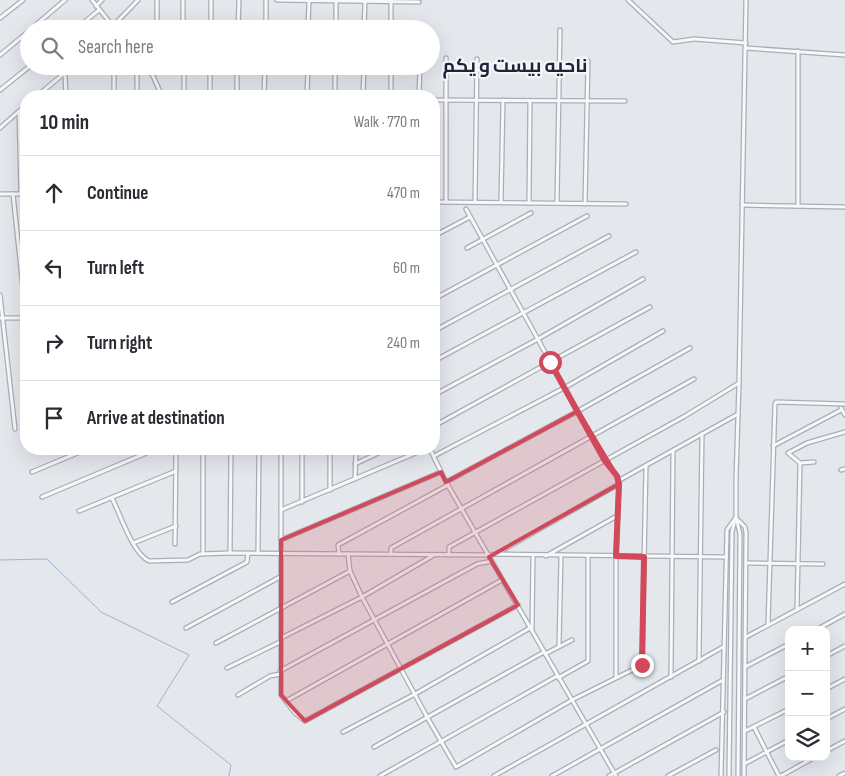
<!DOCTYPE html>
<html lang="en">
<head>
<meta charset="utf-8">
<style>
  body { margin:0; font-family:"Sofia Sans Condensed",Cairo,sans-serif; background:#f7f7f7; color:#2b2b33 }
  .controls { position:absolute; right:15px; bottom:15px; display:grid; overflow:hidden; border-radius:10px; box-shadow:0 5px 20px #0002 }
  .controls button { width:45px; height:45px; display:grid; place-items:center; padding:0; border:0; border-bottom:1px solid #e1e1e2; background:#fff; color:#2b2b33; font:25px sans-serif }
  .stop { position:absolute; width:15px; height:15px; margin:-11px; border:4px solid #d1495b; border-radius:50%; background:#fff }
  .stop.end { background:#d1495b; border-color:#fff; box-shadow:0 1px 5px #0008 }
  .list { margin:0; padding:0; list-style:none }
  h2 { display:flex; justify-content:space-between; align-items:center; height:65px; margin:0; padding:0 20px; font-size:21px }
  h2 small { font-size:16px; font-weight:400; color:#7c7c81 }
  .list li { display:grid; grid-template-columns:32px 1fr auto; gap:15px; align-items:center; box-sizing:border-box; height:75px; padding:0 20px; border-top:1px solid #e1e1e2 }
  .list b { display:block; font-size:19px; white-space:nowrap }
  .list em { font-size:16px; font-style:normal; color:#7c7c81 }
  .icon { flex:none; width:28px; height:28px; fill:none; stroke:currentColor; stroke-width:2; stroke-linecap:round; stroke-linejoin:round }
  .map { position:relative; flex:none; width:845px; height:776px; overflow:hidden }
  .search { position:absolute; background:#fff; box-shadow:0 5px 20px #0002; left:20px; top:20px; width:420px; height:55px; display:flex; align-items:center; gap:12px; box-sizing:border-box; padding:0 18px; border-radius:28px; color:#7c7c81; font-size:19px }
  .panel { position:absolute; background:#fff; box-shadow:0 5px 20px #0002; left:20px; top:90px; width:420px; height:365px; border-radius:20px }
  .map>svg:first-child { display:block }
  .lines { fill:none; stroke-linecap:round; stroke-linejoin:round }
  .stream { stroke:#9fb4cc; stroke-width:1 }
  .minor-casing { stroke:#a9aeb7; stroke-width:5.5 }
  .minor { stroke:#f7f8fa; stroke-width:3 }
  .route { stroke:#d1495b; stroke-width:6 }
  .marked { fill:#d1495b; fill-opacity:0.2; stroke:#d1495b; stroke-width:4; stroke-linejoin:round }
  .labels { text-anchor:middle; stroke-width:4.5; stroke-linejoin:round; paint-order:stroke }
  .district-label { font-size:19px; font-weight:bold; fill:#1d2536; stroke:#f4f6f9 }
</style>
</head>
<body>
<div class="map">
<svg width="845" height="776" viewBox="0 0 845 776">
  <rect width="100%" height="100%" fill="#e4e7ec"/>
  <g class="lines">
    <polyline class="stream" points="0,560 47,559 101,612 189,655 157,706 231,765 229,776"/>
    <g class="minor-casing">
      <g id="minor">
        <polyline points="92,0 115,29"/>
        <polyline points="157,0 157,29"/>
        <polyline points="183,0 183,29"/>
        <polyline points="277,0 419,2"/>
        <polyline points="628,0 673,42 694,39 746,43"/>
        <polyline points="96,6 102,0"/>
        <polyline points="0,18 23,0"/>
        <polyline points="113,26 138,0"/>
        <polyline points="31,29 65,0"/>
        <polyline points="76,29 99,10"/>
        <polyline points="211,29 211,0"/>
        <polyline points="238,29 239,0"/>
        <polyline points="266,29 266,0"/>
        <polyline points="308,29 309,0"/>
        <polyline points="336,29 336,1"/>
        <polyline points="364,29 365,1"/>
        <polyline points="391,29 391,1"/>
        <polyline points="746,48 845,55"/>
        <polyline points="0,55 29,31"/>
        <polyline points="145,66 153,76 162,96"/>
        <polyline points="184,66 184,96"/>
        <polyline points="65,73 66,96"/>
        <polyline points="0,90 30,66"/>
        <polyline points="37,96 73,66"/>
        <polyline points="68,96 126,96"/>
        <polyline points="114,96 114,66"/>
        <polyline points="137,96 137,66"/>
        <polyline points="146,96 162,96"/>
        <polyline points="210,96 210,66"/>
        <polyline points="237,96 237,66"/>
        <polyline points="264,96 265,66"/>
        <polyline points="307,96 308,66"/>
        <polyline points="335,96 335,66"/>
        <polyline points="363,96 364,66"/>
        <polyline points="391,96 391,66"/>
        <polyline points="419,96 420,66"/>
        <polyline points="434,100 625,101"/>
        <polyline points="19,112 21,194"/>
        <polyline points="0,128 26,105"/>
        <polyline points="0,194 26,194"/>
        <polyline points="13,194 26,317"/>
        <polyline points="434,202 626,204"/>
        <polyline points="446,202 446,58"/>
        <polyline points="475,202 477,59"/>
        <polyline points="501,202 503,100"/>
        <polyline points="529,203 530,101"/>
        <polyline points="557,203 560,30"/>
        <polyline points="585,204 588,61"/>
        <polyline points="742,205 845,207"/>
        <polyline points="798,206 798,51"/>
        <polyline points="466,209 605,461 617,476 619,484 616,556 616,677"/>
        <polyline points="434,236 470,217"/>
        <polyline points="467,248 531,213"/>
        <polyline points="0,295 15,429"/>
        <polyline points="434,299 587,216"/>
        <polyline points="0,318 26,318"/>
        <polyline points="434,331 609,236"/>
        <polyline points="434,361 636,252"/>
        <polyline points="434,395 538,339 643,279"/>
        <polyline points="841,408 845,415"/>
        <polyline points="434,426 650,307"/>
        <polyline points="773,446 841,410"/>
        <polyline points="281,449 281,695 295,713 305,721 518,605"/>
        <polyline points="330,449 330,490"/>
        <polyline points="430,449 446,482 616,776"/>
        <polyline points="434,456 564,388 663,331"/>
        <polyline points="814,462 800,463 788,453 807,443 845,432"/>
        <polyline points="355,464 387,449"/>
        <polyline points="841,470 845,469"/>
        <polyline points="32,472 87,449"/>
        <polyline points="355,479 356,449"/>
        <polyline points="618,481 738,414"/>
        <polyline points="446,482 578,411 690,348"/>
        <polyline points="42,497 156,449"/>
        <path d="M112,498C120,514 133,554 149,561L188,560L200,554L230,553L488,555L496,554L726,557"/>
        <polyline points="302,502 302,449"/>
        <polyline points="281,510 425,449"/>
        <polyline points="79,511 176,471"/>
        <polyline points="738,520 745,527 746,533 744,776"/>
        <polyline points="281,540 441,472"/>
        <polyline points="133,543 176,526"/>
        <polyline points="175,544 176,449"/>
        <polyline points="230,553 231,449"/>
        <polyline points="258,553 259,449"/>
        <polyline points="203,554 203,449"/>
        <polyline points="339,554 338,545 448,485"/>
        <polyline points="348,554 350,571 362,597 427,717 456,767 572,700 642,665 646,466"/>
        <polyline points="391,554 391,548 694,379"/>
        <polyline points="496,554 619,484"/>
        <polyline points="449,555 449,547 685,416 739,383"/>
        <polyline points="546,556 617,516"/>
        <polyline points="747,563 823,564"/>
        <polyline points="172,602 247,562 248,553"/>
        <polyline points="797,609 800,463"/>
        <polyline points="768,624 775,404 776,402 845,404"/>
        <polyline points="186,628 280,577"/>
        <polyline points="532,630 533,555"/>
        <polyline points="816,630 845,614"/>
        <polyline points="746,637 845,584"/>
        <polyline points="281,638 362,597 434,555"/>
        <polyline points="216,643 350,571"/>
        <polyline points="559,646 561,556"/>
        <polyline points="545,654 572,640"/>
        <polyline points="826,656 845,646"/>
        <polyline points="699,661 702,434"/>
        <polyline points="745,667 789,644"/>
        <polyline points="227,668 280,642"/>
        <polyline points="280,671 477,564 492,561"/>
        <polyline points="671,677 673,451"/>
        <polyline points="558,678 588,661 588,556"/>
        <polyline points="826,689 845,679"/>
        <polyline points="238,695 270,676 280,674"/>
        <polyline points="745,699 789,676"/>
        <polyline points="286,701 502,580"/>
        <polyline points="826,719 845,709"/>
        <polyline points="754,727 779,776"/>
        <polyline points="745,731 789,709"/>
        <polyline points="343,732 415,694 530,628"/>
        <polyline points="374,747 544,652"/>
        <polyline points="826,751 845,741"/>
        <polyline points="744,764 789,740"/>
        <polyline points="380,776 557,676"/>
        <polyline points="494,776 723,647"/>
        <polyline points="552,776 723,680"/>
        <polyline points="609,776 724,712"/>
        <polyline points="668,776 716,750"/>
        <polyline points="721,776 727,530 736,517"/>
        <polyline points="729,776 732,532 735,520"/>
        <polyline points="738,776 740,534 736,517 736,479 739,383 746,0"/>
        <polyline points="781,776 815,757"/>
        <polyline points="839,776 845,773"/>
      </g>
    </g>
    <use href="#minor" class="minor"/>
  </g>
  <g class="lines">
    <polyline class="route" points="550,362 605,461 617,476 619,484 616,556 644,557 642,665"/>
  </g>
  <path class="marked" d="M578,411L617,476L619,484L489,557L518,605L305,721L281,695V540L441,472L446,482Z"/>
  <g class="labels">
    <g class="district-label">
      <text x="515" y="72">ناحیه بیست و یکم</text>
    </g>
  </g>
</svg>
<div class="controls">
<button>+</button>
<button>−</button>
<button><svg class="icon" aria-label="layers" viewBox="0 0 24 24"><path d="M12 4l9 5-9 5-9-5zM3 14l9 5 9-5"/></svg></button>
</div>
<div class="stop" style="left:550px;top:362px"></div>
<div class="stop end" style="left:642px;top:665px"></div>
<div class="search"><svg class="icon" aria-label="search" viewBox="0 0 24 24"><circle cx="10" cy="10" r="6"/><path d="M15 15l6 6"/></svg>Search here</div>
<section class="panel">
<h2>10 min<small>Walk · 770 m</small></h2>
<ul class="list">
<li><svg class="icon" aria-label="ahead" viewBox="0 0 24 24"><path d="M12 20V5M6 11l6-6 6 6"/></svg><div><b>Continue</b></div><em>470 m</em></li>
<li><svg class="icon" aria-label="left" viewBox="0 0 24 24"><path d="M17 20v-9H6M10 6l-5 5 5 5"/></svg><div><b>Turn left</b></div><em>60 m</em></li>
<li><svg class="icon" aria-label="right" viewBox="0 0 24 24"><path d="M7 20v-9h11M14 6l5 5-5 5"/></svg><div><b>Turn right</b></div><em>240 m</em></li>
<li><svg class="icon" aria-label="arrive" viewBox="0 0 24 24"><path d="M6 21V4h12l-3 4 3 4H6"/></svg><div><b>Arrive at destination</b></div></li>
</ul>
</section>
</div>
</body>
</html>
